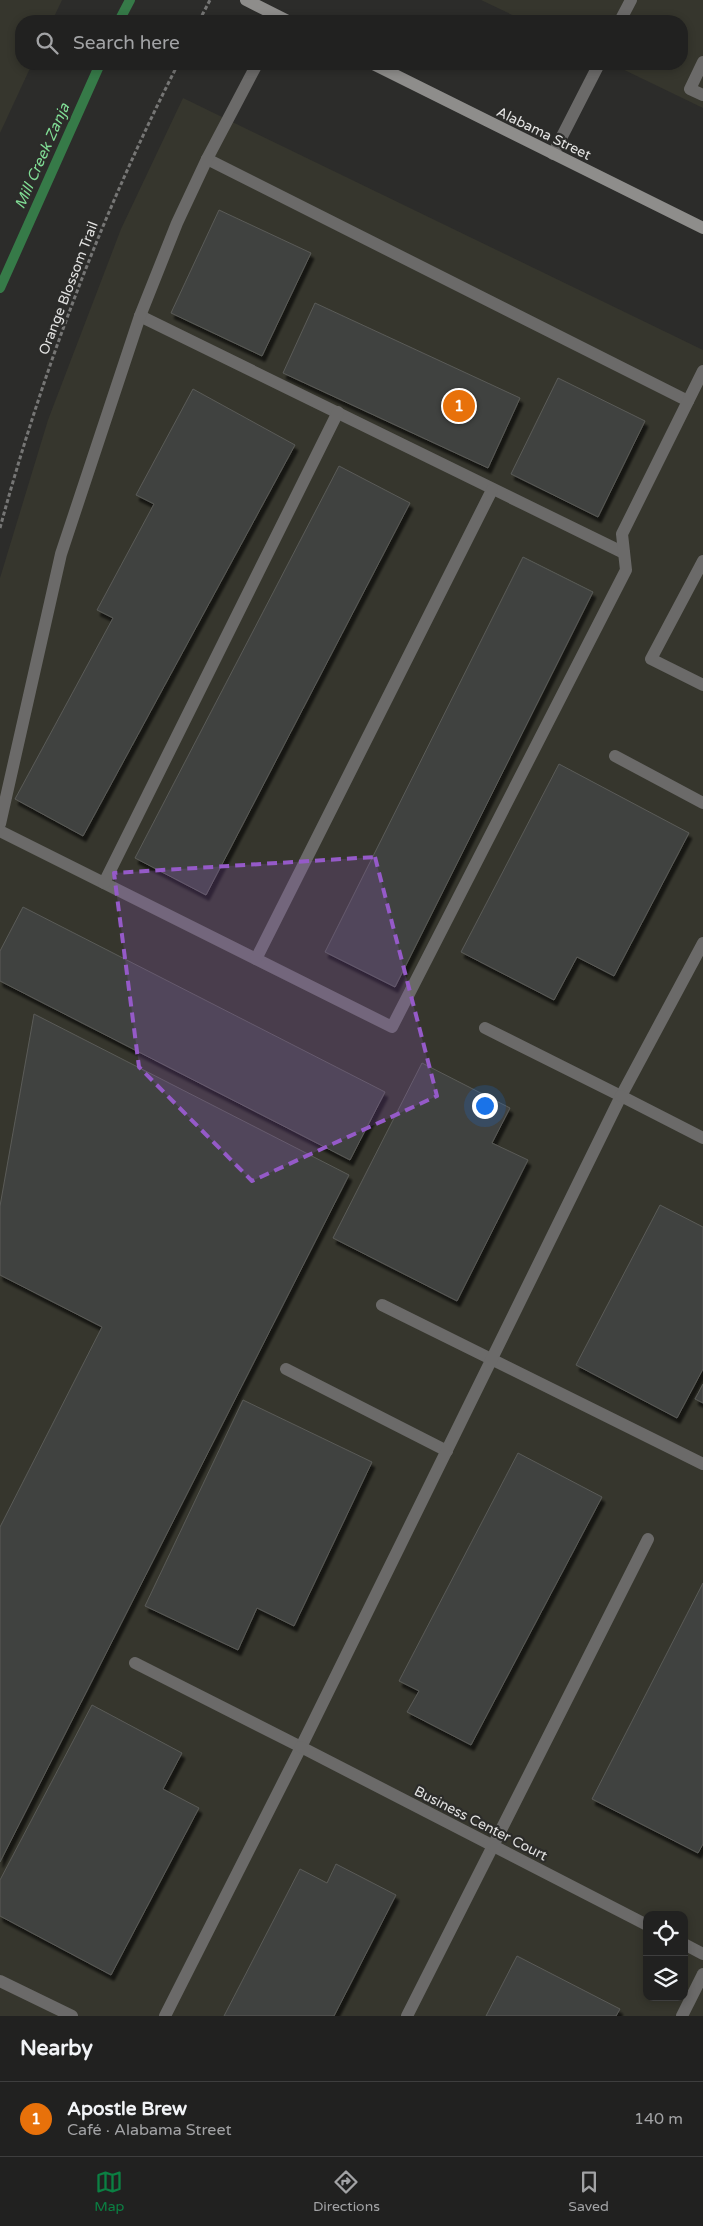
<!DOCTYPE html>
<html lang="en">
<head>
<meta charset="utf-8">
<style>
  body { margin:0; font-family:"Varela Round",sans-serif; background:#2d2e2d; color:#f1f3f6 }
  .controls { position:absolute; right:15px; bottom:15px; display:grid; overflow:hidden; border-radius:10px; box-shadow:0 2px 8px #0003 }
  .controls button { width:45px; height:45px; display:grid; place-items:center; padding:0; border:0; border-bottom:1px solid #3e3e3e; background:#212120; color:#f1f3f6; font:25px sans-serif }
  .you { position:absolute; left:484px; top:1105px; width:18px; height:18px; margin:-12px; border:4px solid #fff; border-radius:50%; background:#1a73e8; box-shadow:0 0 0 8px #1a73e833 }
  .badge { display:grid; place-items:center; width:32px; height:32px; border-radius:50%; background:#0b8043; color:#fff; font-size:16px; font-weight:700 }
  .pin { position:absolute; translate:-50% -50%; border:2px solid #fff; box-shadow:0 1px 5px #0006 }
  .list { margin:0; padding:0; list-style:none }
  h2 { display:flex; justify-content:space-between; align-items:center; height:65px; margin:0; padding:0 20px; font-size:21px }
  h2 small { font-size:16px; font-weight:400; color:#a2a3a5 }
  .list li { display:grid; grid-template-columns:32px 1fr auto; gap:15px; align-items:center; box-sizing:border-box; height:75px; padding:0 20px; border-top:1px solid #3e3e3e }
  .list b { display:block; font-size:19px; white-space:nowrap }
  .list p { margin:0; font-size:16px; white-space:nowrap; color:#a2a3a5 }
  .list em { font-size:16px; font-style:normal; color:#a2a3a5 }
  .icon { flex:none; width:28px; height:28px; fill:none; stroke:currentColor; stroke-width:2; stroke-linecap:round; stroke-linejoin:round }
  .map { position:relative; flex:none; width:703px; height:2016px; overflow:hidden }
  .search { position:absolute; background:#212120; box-shadow:0 2px 8px #0003; left:15px; right:15px; top:15px; height:55px; display:flex; align-items:center; gap:12px; box-sizing:border-box; padding:0 18px; border-radius:20px; color:#a2a3a5; font-size:19px }
  .sheet { height:140px; background:#212120 }
  nav { display:flex; justify-content:space-around; align-items:center; box-sizing:border-box; height:70px; border-top:1px solid #3e3e3e; background:#212120; font-size:14px; color:#a2a3a5 }
  nav a { display:grid; justify-items:center; gap:2px }
  nav .on { color:#0b8043 }
  .map>svg:first-child { display:block }
  .built { fill:#36362d; fill-rule:evenodd }
  .lines { fill:none; stroke-linecap:round; stroke-linejoin:round }
  .stream { stroke:#367a48; stroke-width:10 }
  .building { fill:#41423f; stroke:#5a5b58; filter:url(#shadow) }
  .path { stroke:#767675; stroke-width:3; stroke-dasharray:4 2.5; stroke-linecap:butt }
  .service { stroke:#6b6a69; stroke-width:12 }
  .minor { stroke:#6b6a69; stroke-width:12 }
  .secondary { stroke:#8e8d8b; stroke-width:12 }
  .marked { fill:#955ac8; fill-opacity:0.2; stroke:#955ac8; stroke-width:4; stroke-dasharray:10 6; stroke-linejoin:round }
  .labels { text-anchor:middle; stroke-width:4.5; stroke-linejoin:round; paint-order:stroke }
  .street-label { font-size:14px; fill:#e3e3e2; stroke:#2c2c2a }
  .water-label { font-size:15px; font-style:italic; fill:#80dd95; stroke:#2c2c2a }
</style>
</head>
<body>
<div class="map">
<svg width="703" height="2016" viewBox="0 0 703 2016">
  <defs>
    <filter id="shadow"><feDropShadow dx="3" dy="5.5" stdDeviation="1" flood-color="#0009"/></filter>
  </defs>
  <rect width="100%" height="100%" fill="#2c2c2a"/>
  <g class="built">
    <polygon points="0,0 62,0 52,21 21,21 21,64 32,64 0,133"/>
    <polygon points="481,0 703,0 703,108 612,64 682,64 682,21 525,21"/>
    <path d="M183,98L703,350V2016H0V578L48,420L121,229ZM647,1915H684V1997H647Z"/>
  </g>
  <g class="lines">
    <g class="stream">
      <polyline points="119,21 130,0"/>
      <polyline points="0,288 100,64"/>
    </g>
  </g>
  <g class="building">
    <polygon points="219,210 311,253 262,356 171,313"/>
    <polygon points="315,303 520,398 488,468 283,373"/>
    <polygon points="558,378 645,421 598,517 511,474"/>
    <polygon points="193,389 295,445 83,836 15,799 113,618 97,610 154,504 136,495"/>
    <polygon points="339,466 410,503 206,895 135,858"/>
    <polygon points="523,557 593,592 395,987 325,952"/>
    <polygon points="559,764 689,833 614,976 577,957 554,1000 461,952"/>
    <polygon points="23,907 385,1092 350,1160 0,981 0,951"/>
    <polygon points="34,1014 349,1175 0,1862 0,1527 102,1327 0,1275 0,1206"/>
    <polygon points="422,1063 510,1108 492,1143 528,1160 457,1301 333,1238"/>
    <polygon points="660,1205 703,1227 703,1369 677,1418 576,1365"/>
    <polygon points="703,1384 703,1403 695,1399"/>
    <polygon points="243,1400 372,1462 294,1626 257,1608 238,1650 145,1606"/>
    <polygon points="518,1453 602,1497 471,1745 407,1712 419,1691 399,1681"/>
    <polygon points="703,1583 703,1844 698,1853 592,1799"/>
    <polygon points="92,1705 182,1753 163,1789 199,1808 111,1975 0,1916 0,1880"/>
    <polygon points="336,1864 396,1895 334,2016 224,2016 300,1869 327,1883"/>
    <polygon points="517,1956 620,2009 616,2016 486,2016"/>
  </g>
  <g class="lines">
    <g class="path">
      <polyline points="199,21 210,0"/>
      <path d="M0,528C43,369 103,211 178,64"/>
    </g>
    <g class="service">
      <polyline points="703,62 690,89 703,95"/>
      <polyline points="207,159 688,401"/>
      <polyline points="140,316 624,553"/>
      <polyline points="703,561 651,659 703,685"/>
      <polyline points="615,756 703,803"/>
      <polyline points="0,824 61,554 140,316 177,223 207,159 257,64"/>
      <polyline points="0,831 392,1027 626,570 622,534 703,371"/>
      <polyline points="104,883 338,412"/>
      <polyline points="256,959 492,490"/>
      <polyline points="485,1028 621,1096"/>
      <polyline points="382,1305 703,1464"/>
      <polyline points="286,1369 447,1451"/>
      <polyline points="135,1663 301,1747"/>
      <polyline points="0,1981 72,2016"/>
      <polyline points="165,2016 301,1747 621,1096 703,943"/>
      <polyline points="407,2016 648,1539"/>
      <polyline points="682,2016 703,1974"/>
    </g>
    <g class="minor">
      <polyline points="620,21 631,0"/>
      <polyline points="553,154 599,64"/>
      <polyline points="621,1096 703,1138"/>
      <polyline points="301,1747 647,1925"/>
      <polyline points="684,1944 703,1954"/>
    </g>
    <g class="secondary">
      <polyline points="246,0 288,21"/>
      <polyline points="373,64 703,228"/>
    </g>
  </g>
  <path class="marked" d="M375,857L437,1096L252,1181L139,1067L114,873Z"/>
  <g class="labels">
    <g class="street-label">
      <text transform="translate(544 133) rotate(26)" y="5">Alabama Street</text>
      <text transform="translate(68 288) rotate(-69)" y="5">Orange Blossom Trail</text>
      <text transform="translate(481 1823) rotate(27)" y="5">Business Center Court</text>
    </g>
    <g class="water-label">
      <text transform="translate(42 156) rotate(-66)" y="5">Mill Creek Zanja</text>
    </g>
  </g>
</svg>
<div class="controls">
<button><svg class="icon" aria-label="locate" viewBox="0 0 24 24"><circle cx="12" cy="12" r="6"/><path d="M12 2v4M12 18v4M2 12h4M18 12h4"/></svg></button>
<button><svg class="icon" aria-label="layers" viewBox="0 0 24 24"><path d="M12 4l9 5-9 5-9-5zM3 14l9 5 9-5"/></svg></button>
</div>
<div class="you"></div>
<div class="pin badge" style="left:459px;top:406px;background:#e8710a">1</div>
<div class="search"><svg class="icon" aria-label="search" viewBox="0 0 24 24"><circle cx="10" cy="10" r="6"/><path d="M15 15l6 6"/></svg>Search here</div>
</div>
<section class="sheet">
<h2>Nearby<small></small></h2>
<ul class="list">
<li><span class="badge" style="background:#e8710a">1</span><div><b>Apostle Brew</b><p>Café · Alabama Street</p></div><em>140 m</em></li>
</ul>
</section>
<nav>
<a class="on"><svg class="icon" aria-label="map" viewBox="0 0 24 24"><path d="M3 6l6-2 6 2 6-2v14l-6 2-6-2-6 2zM9 4v14M15 6v14"/></svg>Map</a>
<a><svg class="icon" aria-label="directions" viewBox="0 0 24 24"><path d="M12 3l9 9-9 9-9-9zM9 14v-3h6M13 9l2 2-2 2"/></svg>Directions</a>
<a><svg class="icon" aria-label="saved" viewBox="0 0 24 24"><path d="M7 4h10v16l-5-4-5 4z"/></svg>Saved</a>
</nav>
</body>
</html>
